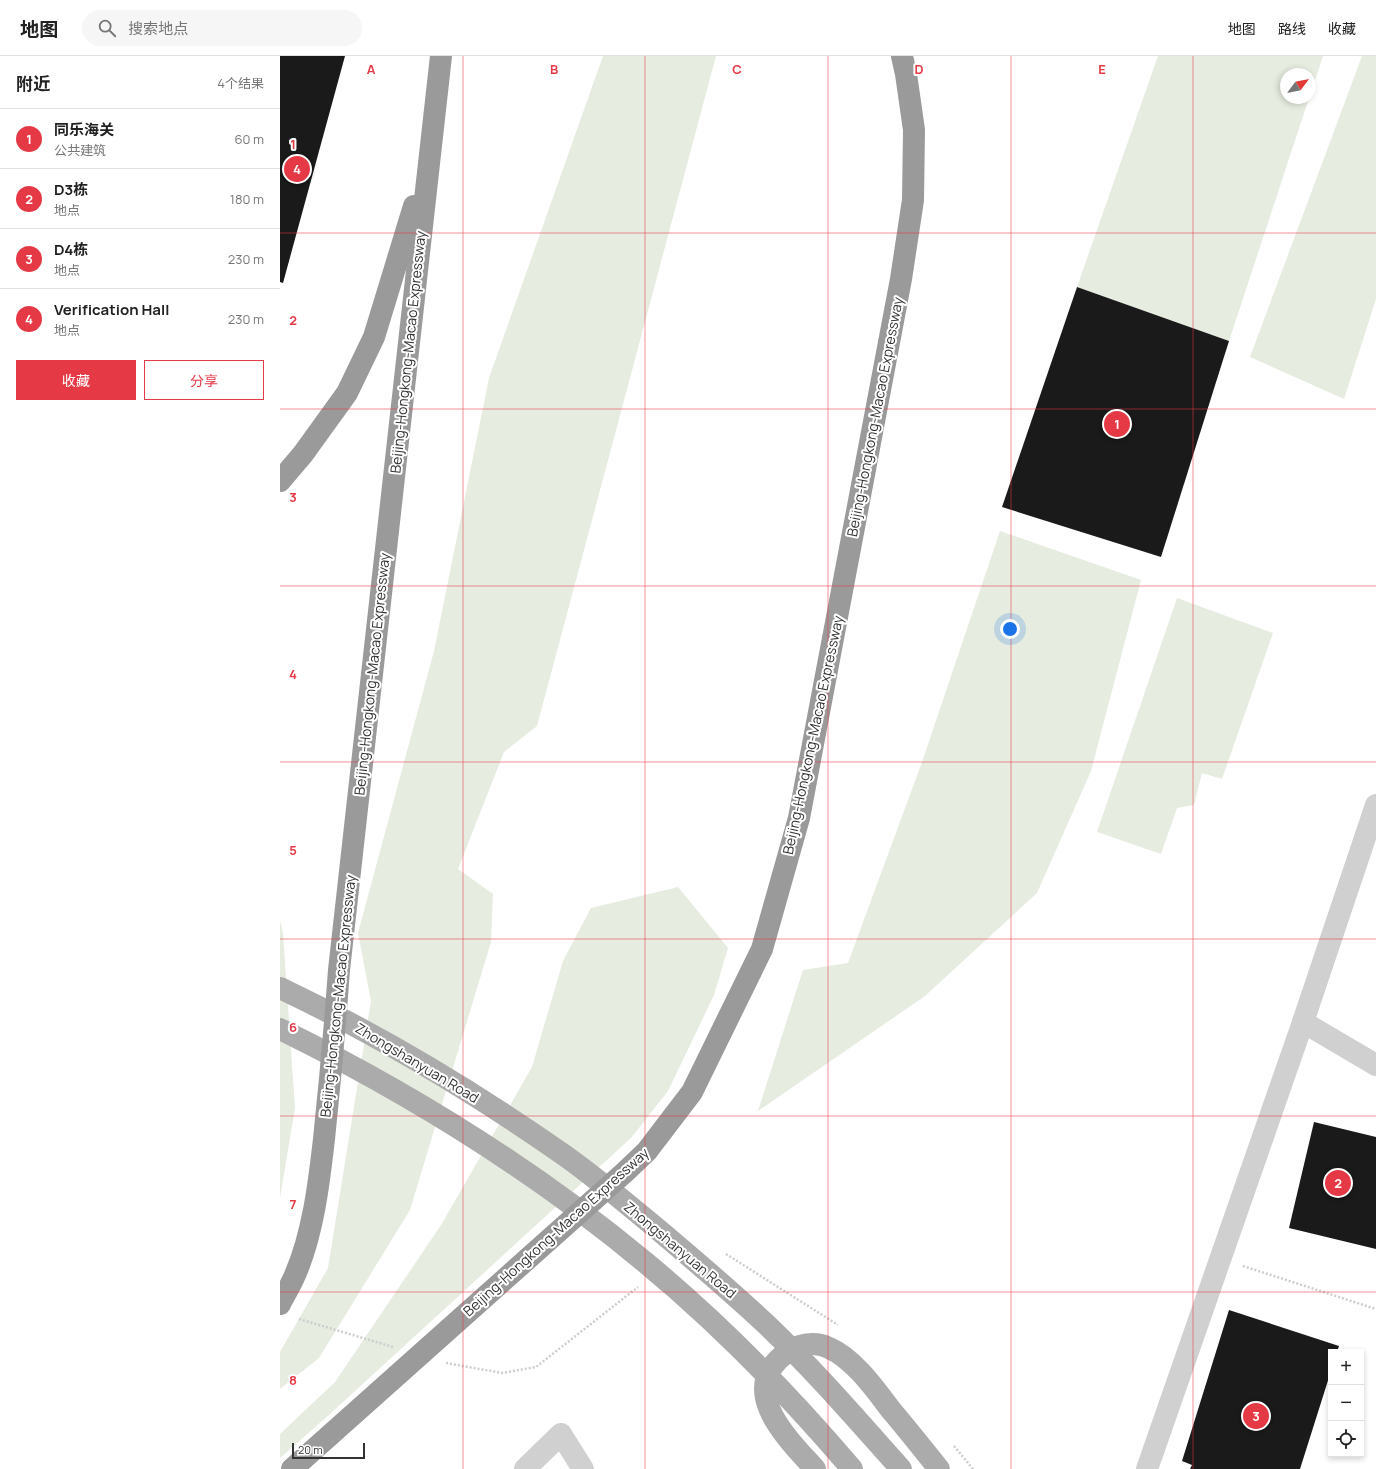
<!DOCTYPE html>
<html lang="zh">
<head>
<meta charset="utf-8">
<style>
  body { margin:0; font-family:Manrope,"Noto Sans SC",sans-serif; background:#f6f6f6; color:#222 }
  .controls { position:absolute; right:12px; bottom:12px; display:grid; overflow:hidden; border-radius:0px; box-shadow:0 2px 6px #0003 }
  .controls button { width:36px; height:36px; display:grid; place-items:center; padding:0; border:0; border-bottom:1px solid #e0e0e0; background:#fff; color:#222; font:20px sans-serif }
  .compass { position:absolute; left:1000px; top:12px; width:36px; height:36px; border-radius:50%; background:#fff; box-shadow:0 2px 6px #0003; rotate:58deg }
  .scale { position:absolute; left:12px; bottom:10px; width:73px; box-sizing:border-box; padding-left:4px; border:2px solid #333; border-top:0; font-size:11px; line-height:14px; white-space:nowrap; color:#333; -webkit-text-stroke:3px #fff; paint-order:stroke }
  .you { position:absolute; left:730px; top:573px; width:14px; height:14px; margin:-10px; border:3px solid #fff; border-radius:50%; background:#1a73e8; box-shadow:0 0 0 6px #1a73e833 }
  .badge { display:grid; place-items:center; width:26px; height:26px; border-radius:50%; background:#e63946; color:#fff; font-size:13px; font-weight:700 }
  .pin { position:absolute; translate:-50% -50%; border:2px solid #fff; box-shadow:0 1px 4px #0006 }
  .list { margin:0; padding:0; list-style:none }
  h2 { display:flex; justify-content:space-between; align-items:center; height:52px; margin:0; padding:0 16px; font-size:17px }
  h2 small { font-size:13px; font-weight:400; color:#767676 }
  .list li { display:grid; grid-template-columns:26px 1fr auto; gap:12px; align-items:center; box-sizing:border-box; height:60px; padding:0 16px; border-top:1px solid #e0e0e0 }
  .list b { display:block; font-size:15px; white-space:nowrap }
  .list p { margin:0; font-size:13px; white-space:nowrap; color:#767676 }
  .list em { font-size:13px; font-style:normal; color:#767676 }
  .actions { display:flex; gap:8px; padding:12px 16px }
  .actions a { flex:1; padding:9px 0; border:1px solid #e63946; border-radius:0px; text-align:center; font-size:14px; color:#e63946 }
  .actions .main { background:#e63946; color:#fff }
  .icon { flex:none; width:22px; height:22px; fill:none; stroke:currentColor; stroke-width:2; stroke-linecap:round; stroke-linejoin:round }
  .map { position:relative; flex:none; width:1096px; height:1413px; overflow:hidden }
  header { display:flex; align-items:center; gap:24px; box-sizing:border-box; height:56px; padding:0 20px; background:#fff; border-bottom:1px solid #e0e0e0 }
  header strong { font-size:19px }
  nav { display:flex; gap:22px; margin-inline-start:auto; font-size:14px }
  .search { width:280px; height:36px; background:#f6f6f6; display:flex; align-items:center; gap:10px; box-sizing:border-box; padding:0 14px; border-radius:22px; color:#767676; font-size:15px }
  main { display:flex }
  aside { flex:1; background:#fff }
  .map>svg:first-child { display:block }
  .green { fill:#e6ecdf }
  .building { fill:#1a1a1a }
  .lines { fill:none; stroke-linecap:round; stroke-linejoin:round }
  .path { stroke:#cdcdcd; stroke-width:2.5; stroke-dasharray:2 2; stroke-linecap:butt }
  .minor { stroke:#d0d0d0; stroke-width:22 }
  .major { stroke:#ababab; stroke-width:22 }
  .highway { stroke:#9a9a9a; stroke-width:22 }
  .grid { fill:none; stroke:#e63946; stroke-width:1; stroke-opacity:0.55 }
  .labels { text-anchor:middle; stroke-width:4; stroke-linejoin:round; paint-order:stroke }
  .street-label { font-size:14px; fill:#333; stroke:#fff }
  .grid-label { font-size:13px; text-anchor:middle; font-weight:bold; fill:#e63946; stroke:#fff; stroke-width:4; stroke-linejoin:round; paint-order:stroke }
</style>
</head>
<body>
<header>
<strong>地图</strong>
<div class="search"><svg class="icon" aria-label="search" viewBox="0 0 24 24"><circle cx="10" cy="10" r="6"/><path d="M15 15l6 6"/></svg>搜索地点</div>
<nav><a>地图</a><a>路线</a><a>收藏</a></nav>
</header>
<main>
<aside>
<h2>附近<small>4个结果</small></h2>
<ul class="list">
<li><span class="badge">1</span><div><b>同乐海关</b><p>公共建筑</p></div><em>60 m</em></li>
<li><span class="badge">2</span><div><b>D3栋</b><p>地点</p></div><em>180 m</em></li>
<li><span class="badge">3</span><div><b>D4栋</b><p>地点</p></div><em>230 m</em></li>
<li><span class="badge">4</span><div><b>Verification Hall</b><p>地点</p></div><em>230 m</em></li>
</ul>
<div class="actions"><a class="main">收藏</a><a>分享</a></div>
</aside>
<div class="map">
<svg width="1096" height="1413" viewBox="0 0 1096 1413">
  <rect width="100%" height="100%" fill="#fff"/>
  <g class="green">
    <polygon points="323,0 436,0 257,670 224,696 178,813 213,838 211,886 130,1154 39,1302 0,1333 0,1296 48,1212 91,945 78,877 154,595 209,322"/>
    <polygon points="878,0 1043,0 1030,39 1030,18 1006,18 1006,42 1029,42 949,285 797,231"/>
    <polygon points="1082,0 1096,0 1096,243 1064,343 970,301"/>
    <polygon points="720,475 861,524 811,715 757,837 645,940 478,1055 523,914 568,907 642,706"/>
    <polygon points="897,542 993,577 942,723 922,717 914,749 897,752 881,798 817,776"/>
    <polygon points="398,831 448,892 434,939 388,1035 351,1082 50,1358 0,1402 0,1378 55,1326 161,1169 252,1011 283,905 311,852"/>
    <polygon points="0,865 3,877 15,1052 0,1142"/>
  </g>
  <g class="building">
    <polygon points="0,0 65,0 3,227 0,226"/>
    <polygon points="797,231 949,285 881,501 722,451"/>
    <polygon points="1034,1066 1096,1081 1096,1193 1009,1172"/>
    <polygon points="949,1254 1059,1290 1057,1296 1051,1296 1051,1315 1020,1413 910,1413 912,1409 902,1405"/>
  </g>
  <g class="lines">
    <g class="path">
      <polyline points="446,1198 558,1269"/>
      <polyline points="963,1210 1096,1253"/>
      <polyline points="19,1263 113,1291"/>
      <polyline points="166,1307 222,1317 256,1311 358,1231"/>
      <polyline points="674,1390 693,1413"/>
    </g>
    <g class="minor">
      <polyline points="1023,966 1096,1009"/>
      <polyline points="245,1413 281,1378 303,1413"/>
      <polyline points="867,1413 1023,966 1096,749"/>
    </g>
    <g class="major">
      <path d="M0,932C99,979 194,1036 284,1099C315,1121 345,1146 375,1171C413,1203 452,1236 488,1270C535,1315 578,1365 621,1413"/>
      <path d="M0,973C130,1037 254,1114 366,1207C441,1269 509,1339 572,1413"/>
      <path d="M535,1413C506,1381 457,1334 506,1297C518,1288 535,1285 549,1292C573,1302 595,1333 611,1354C627,1373 643,1393 659,1413"/>
    </g>
    <g class="highway">
      <polyline points="0,425 23,398 67,337 94,281 134,150"/>
      <path d="M0,1248C5,1238 11,1229 15,1219C33,1178 39,1127 44,1083C50,1026 55,970 59,914L161,0"/>
      <polyline points="12,1413 345,1116 367,1095 412,1036 482,893 519,762 621,223 633,144 634,74 626,18 622,0"/>
    </g>
  </g>
  <path class="grid" d="M183,0V1413M365,0V1413M548,0V1413M731,0V1413M913,0V1413M0,177H1096M0,353H1096M0,530H1096M0,706H1096M0,883H1096M0,1060H1096M0,1236H1096"/>
  <g class="labels">
    <g class="street-label">
      <text transform="translate(128 296) rotate(-84)" y="5">Beijing-Hongkong-Macao Expressway</text>
      <text transform="translate(595 361) rotate(-79)" y="5">Beijing-Hongkong-Macao Expressway</text>
      <text transform="translate(92 618) rotate(-84)" y="5">Beijing-Hongkong-Macao Expressway</text>
      <text transform="translate(533 679) rotate(-78)" y="5">Beijing-Hongkong-Macao Expressway</text>
      <text transform="translate(58 940) rotate(-84)" y="5">Beijing-Hongkong-Macao Expressway</text>
      <text transform="translate(137 1007) rotate(31)" y="5">Zhongshanyuan Road</text>
      <text transform="translate(276 1176) rotate(-42)" y="5">Beijing-Hongkong-Macao Expressway</text>
      <text transform="translate(400 1194) rotate(40)" y="5">Zhongshanyuan Road</text>
    </g>
  </g>
  <g class="grid-label">
    <text x="91" y="18">A</text>
    <text x="274" y="18">B</text>
    <text x="457" y="18">C</text>
    <text x="639" y="18">D</text>
    <text x="822" y="18">E</text>
    <text x="13" y="93">1</text>
    <text x="13" y="269">2</text>
    <text x="13" y="446">3</text>
    <text x="13" y="623">4</text>
    <text x="13" y="799">5</text>
    <text x="13" y="976">6</text>
    <text x="13" y="1153">7</text>
    <text x="13" y="1329">8</text>
  </g>
</svg>
<div class="controls">
<button>+</button>
<button>−</button>
<button><svg class="icon" aria-label="locate" viewBox="0 0 24 24"><circle cx="12" cy="12" r="6"/><path d="M12 2v4M12 18v4M2 12h4M18 12h4"/></svg></button>
</div>
<svg class="compass" viewBox="-18 -18 36 36"><path d="M0-13l5 13h-10z" fill="#e53935"/><path d="M0 13l5-13h-10z" fill="#767676"/></svg>
<div class="scale">20 m</div>
<div class="you"></div>
<div class="pin badge" style="left:837px;top:368px">1</div>
<div class="pin badge" style="left:1058px;top:1127px">2</div>
<div class="pin badge" style="left:976px;top:1360px">3</div>
<div class="pin badge" style="left:17px;top:113px">4</div>
</div>
</main>
</body>
</html>
